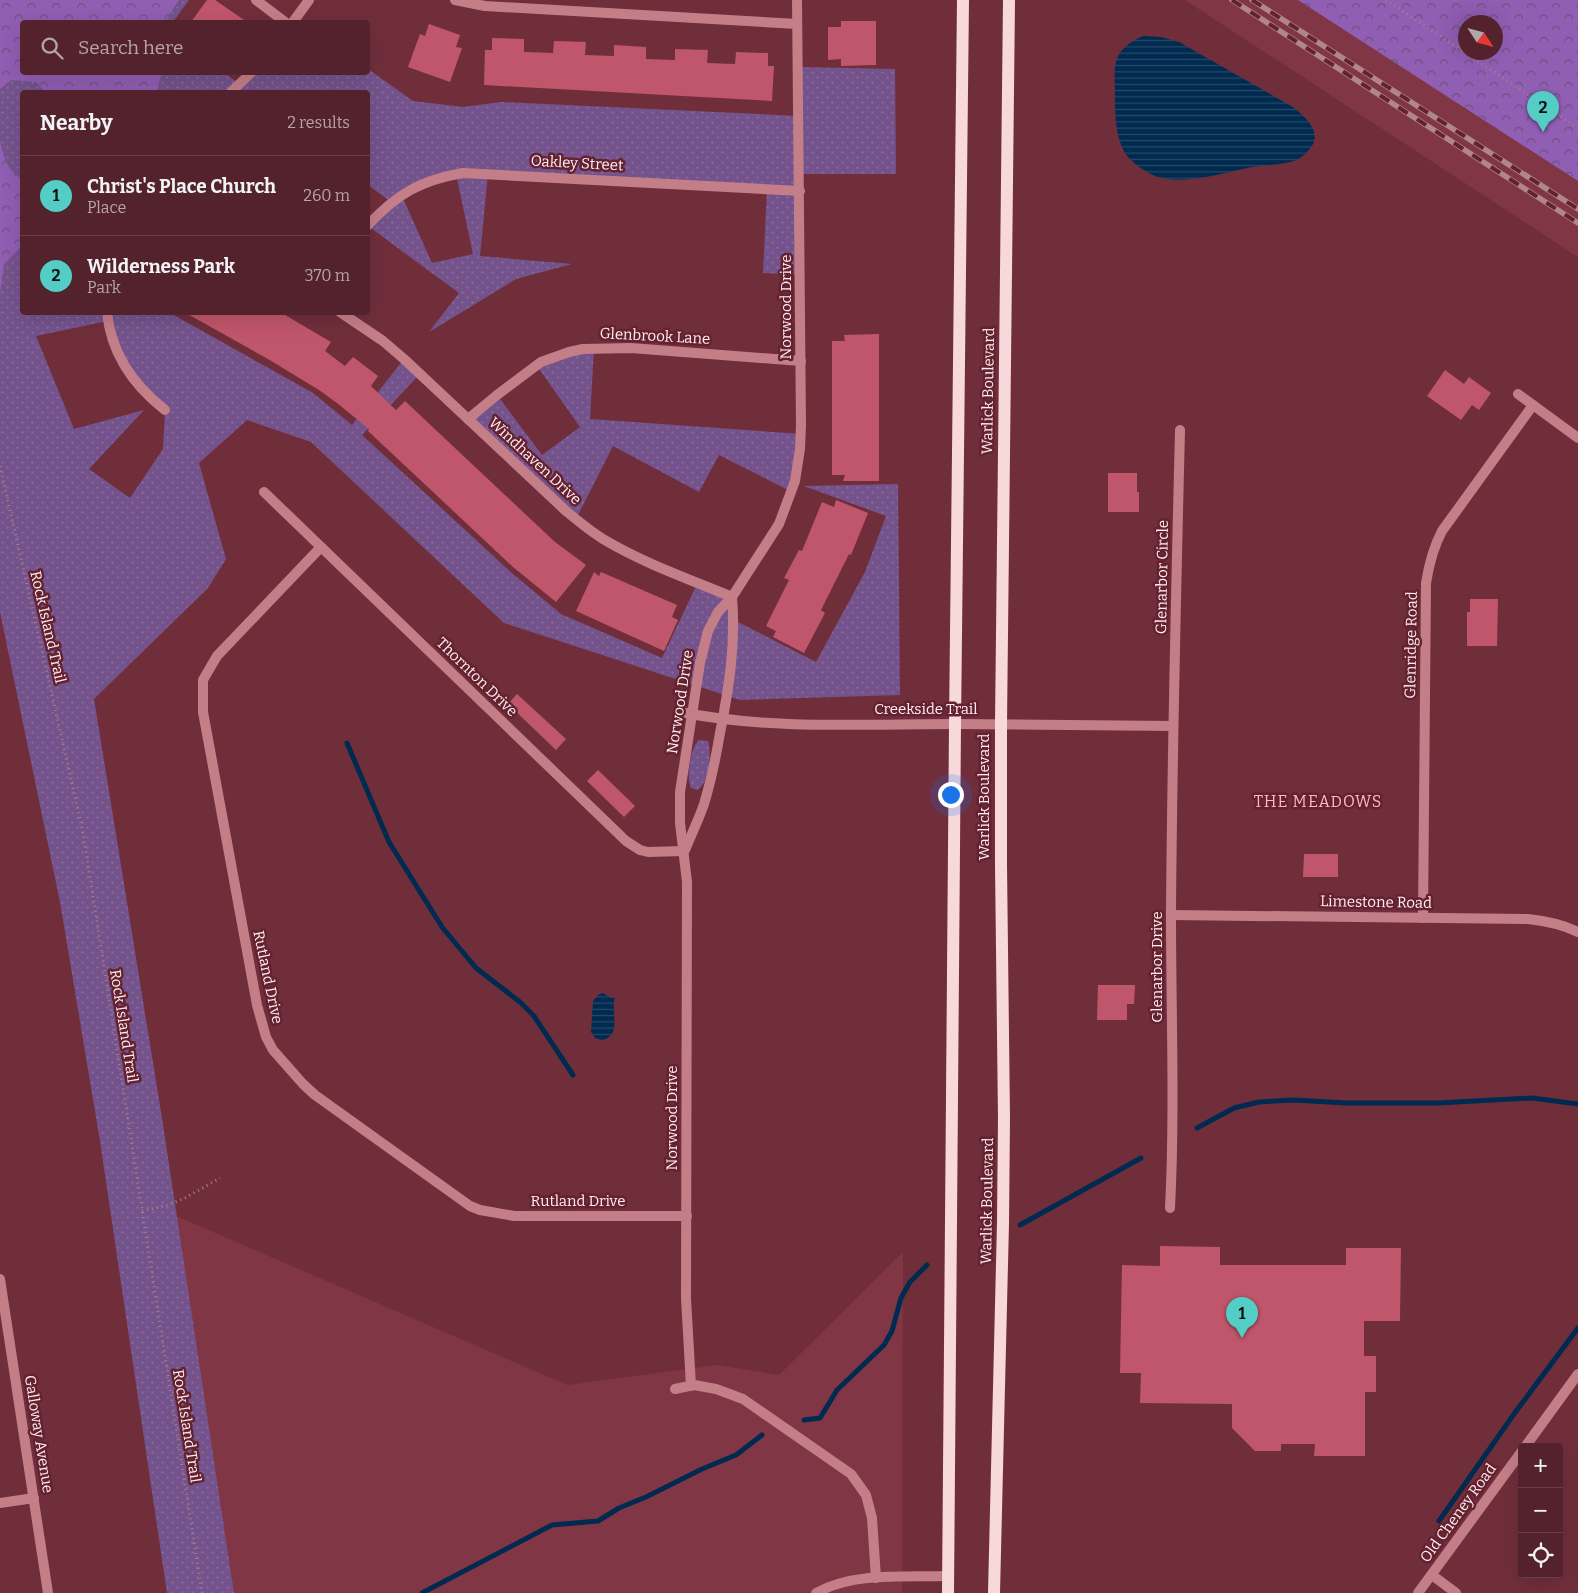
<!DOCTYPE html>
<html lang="en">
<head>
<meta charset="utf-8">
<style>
  body { margin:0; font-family:Bitter,serif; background:#5a2a34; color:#f1f3f6 }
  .controls { position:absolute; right:15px; bottom:15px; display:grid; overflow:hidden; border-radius:5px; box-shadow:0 5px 20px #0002 }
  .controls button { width:45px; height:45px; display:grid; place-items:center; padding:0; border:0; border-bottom:1px solid #6a3f48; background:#54222c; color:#f1f3f6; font:25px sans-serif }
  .compass { position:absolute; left:1458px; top:15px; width:45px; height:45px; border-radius:50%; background:#54222c; box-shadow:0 5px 20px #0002; rotate:126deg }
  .you { position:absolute; left:950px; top:794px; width:18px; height:18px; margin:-12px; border:4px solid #fff; border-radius:50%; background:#1a73e8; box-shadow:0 0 0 8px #1a73e833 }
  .badge { display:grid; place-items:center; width:32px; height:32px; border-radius:50%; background:#54cdc6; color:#111; font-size:16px; font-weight:700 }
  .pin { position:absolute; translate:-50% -41px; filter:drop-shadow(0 1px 2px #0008) }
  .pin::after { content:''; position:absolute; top:26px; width:18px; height:15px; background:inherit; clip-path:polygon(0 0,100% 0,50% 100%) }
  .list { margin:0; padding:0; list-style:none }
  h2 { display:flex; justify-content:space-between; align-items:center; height:65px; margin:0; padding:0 20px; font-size:21px }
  h2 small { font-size:16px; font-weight:400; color:#b5a4a9 }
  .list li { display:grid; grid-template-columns:32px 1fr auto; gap:15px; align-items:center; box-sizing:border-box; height:80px; padding:0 20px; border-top:1px solid #6a3f48 }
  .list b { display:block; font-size:19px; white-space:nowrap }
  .list p { margin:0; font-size:16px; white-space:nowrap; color:#b5a4a9 }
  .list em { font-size:16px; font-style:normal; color:#b5a4a9 }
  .icon { flex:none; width:28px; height:28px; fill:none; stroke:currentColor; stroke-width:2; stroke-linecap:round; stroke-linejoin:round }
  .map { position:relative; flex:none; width:1578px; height:1593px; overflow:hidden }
  .search { position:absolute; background:#54222c; box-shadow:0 5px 20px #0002; left:20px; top:20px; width:350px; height:55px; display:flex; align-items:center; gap:12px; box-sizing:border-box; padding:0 18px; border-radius:5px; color:#b5a4a9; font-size:19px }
  .panel { position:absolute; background:#54222c; box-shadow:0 5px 20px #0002; left:20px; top:90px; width:350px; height:225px; border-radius:5px }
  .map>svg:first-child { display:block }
  .built { fill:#803644 }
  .green { fill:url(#green-dots); fill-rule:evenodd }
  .forest { fill:url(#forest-crowns); fill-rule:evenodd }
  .water { fill:url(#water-rules) }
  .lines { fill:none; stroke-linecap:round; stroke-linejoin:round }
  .stream { stroke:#002a4f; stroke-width:5 }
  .building { fill:#c0566b }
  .path { stroke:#ac7e86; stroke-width:3; stroke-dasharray:1 4; stroke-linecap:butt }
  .service { stroke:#c47e88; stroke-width:10 }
  .minor { stroke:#c47e88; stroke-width:10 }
  .tertiary { stroke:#c47e88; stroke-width:10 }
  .primary { stroke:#f7d9dc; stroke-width:12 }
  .rail-casing { stroke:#b1858d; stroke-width:5.5 }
  .rail { stroke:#642231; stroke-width:4; stroke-dasharray:11; stroke-linecap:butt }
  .labels { text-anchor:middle; stroke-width:5; stroke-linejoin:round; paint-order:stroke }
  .street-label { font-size:15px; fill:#ffedef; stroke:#642231 }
  .neighbourhood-label { font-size:16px; letter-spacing:1px; fill:#fcbbc3; stroke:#642231 }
</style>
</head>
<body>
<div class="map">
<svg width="1578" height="1593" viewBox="0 0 1578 1593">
  <defs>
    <pattern id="green-dots" width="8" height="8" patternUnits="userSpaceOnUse" patternTransform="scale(1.25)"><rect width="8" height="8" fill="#74538c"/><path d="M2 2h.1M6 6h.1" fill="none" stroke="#896c9c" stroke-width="1.8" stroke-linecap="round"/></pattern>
    <pattern id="forest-crowns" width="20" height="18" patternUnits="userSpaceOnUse" patternTransform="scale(1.25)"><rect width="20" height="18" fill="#905eb3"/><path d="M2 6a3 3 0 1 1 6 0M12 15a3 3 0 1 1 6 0" fill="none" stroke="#6e527e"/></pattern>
    <pattern id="water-rules" width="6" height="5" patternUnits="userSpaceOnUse" patternTransform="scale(1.25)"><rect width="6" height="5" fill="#002a4f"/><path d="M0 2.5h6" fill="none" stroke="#264969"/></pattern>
  </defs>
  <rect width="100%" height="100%" fill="#702e3b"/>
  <g class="built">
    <polygon points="1185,0 1300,0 1578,177 1578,257"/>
    <polygon points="176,1216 567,1385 717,1365 779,1375 903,1252 902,1593 234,1593"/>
  </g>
  <g class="green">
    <path d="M0,0H189L173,22H22V72L224,73L240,84L252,73L368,72V69L413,101L463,107L501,102L799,116L798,67L895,69L896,174H800V275L763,273L767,189L488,173L480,256L572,264L516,279L429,332L459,293L368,226L391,202L368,185V92H22V279L20,289L22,290V312L170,313L313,393L352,425L404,359L420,374L362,435L513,574L561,614L662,658L698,582L732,597L734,620L816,662L865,572L886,516L804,486L898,484L900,695L740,700L504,623L311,442L247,420L199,463L226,559L208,588L94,699L162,1118L234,1593H167L100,1141L60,902L0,612ZM456,174L473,254L432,263L401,194ZM108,321L139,388L165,410L163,449L130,498L89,469L144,410L74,429L36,336Z"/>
    <polygon points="594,348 590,419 801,434 792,492 719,455 699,492 613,446 576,519 468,419 497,395 542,455 580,427 537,366"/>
    <path d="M699,740L708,741C712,753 709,784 697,790L691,788C686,778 690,748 699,740Z"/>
  </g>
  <g class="forest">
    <polygon points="0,0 179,0 164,22 22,22 22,72 162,73 156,92 45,92 36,82 11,80 0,89"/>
    <path d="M1298,0H1578V181ZM1496,22V52H1466V22Z"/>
    <path d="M0,141C3,156 8,172 22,179V246L4,264L0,293Z"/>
  </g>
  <g class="water">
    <path d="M1143,36L1161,37L1179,42L1293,107C1303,115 1320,129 1313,144C1309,151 1301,159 1294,161C1281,165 1266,165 1252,167C1223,173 1184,186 1155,176C1145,172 1131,162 1125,153C1115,136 1115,114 1115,94C1114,64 1112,50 1143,36Z"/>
    <path d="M603,993L611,998L615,997C610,1011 623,1035 602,1040L595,1038L591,1032L593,1001L598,995Z"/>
  </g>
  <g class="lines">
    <g class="stream">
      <polyline points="347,743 389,842 442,927 476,968 520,1002 534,1016 573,1075"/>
      <polyline points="1197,1128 1234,1108 1259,1102 1293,1100 1347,1103 1438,1103 1532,1098 1578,1104"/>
      <polyline points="1020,1225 1141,1158"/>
      <polyline points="804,1420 820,1418 837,1390 884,1345 892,1331 901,1298 910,1282 927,1265"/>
      <polyline points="1439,1521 1514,1414 1578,1328"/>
      <polyline points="422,1593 552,1525 598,1521 619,1508 646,1497 702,1469 736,1455 762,1435"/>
    </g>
  </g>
  <g class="building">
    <polygon points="207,0 215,0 247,22 191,22"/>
    <polygon points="841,21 876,21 876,65 841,66 841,59 828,60 828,27 841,27"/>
    <polygon points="429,24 460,35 456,47 462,48 450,82 408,67 420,34 425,36"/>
    <polygon points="492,38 524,39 524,52 553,53 554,41 586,42 585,55 614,56 614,45 646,47 646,59 675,60 675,49 708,50 707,63 735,64 736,52 768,53 768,66 774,66 772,101 484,85 485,50 492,50"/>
    <polygon points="184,312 280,312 331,342 325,351 345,366 353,357 378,376 371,386 396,410 405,401 555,542 586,565 556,602 513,567 368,431 369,429 337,403 319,390 268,359"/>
    <polygon points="879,334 879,481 843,481 845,475 832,475 832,341 845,341 844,335"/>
    <polygon points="1445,370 1464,384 1469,377 1491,393 1479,410 1472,405 1461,420 1427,396"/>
    <polygon points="1108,473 1137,473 1137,492 1139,492 1139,512 1108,512"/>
    <polygon points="836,500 868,513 851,555 849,554 821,610 825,613 804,653 773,637 776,631 766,626 789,580 784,578 799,550 802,551 822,502 834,507"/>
    <polygon points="594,572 599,576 601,572 677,605 672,617 678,620 664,651 576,611"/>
    <polygon points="1470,599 1498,599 1497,646 1467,646 1467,612 1470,612"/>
    <polygon points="517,694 566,739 556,750 508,704"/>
    <polygon points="598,770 635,806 624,817 587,781"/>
    <polygon points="1304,854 1338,854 1338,877 1303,877"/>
    <polygon points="1098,985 1135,985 1134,1004 1127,1004 1127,1020 1097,1020"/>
    <polygon points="1160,1246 1220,1247 1220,1265 1346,1265 1346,1248 1401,1248 1400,1321 1364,1321 1364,1356 1376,1356 1376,1392 1365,1392 1365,1456 1314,1456 1315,1444 1281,1444 1281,1451 1255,1451 1232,1428 1232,1404 1140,1403 1141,1373 1120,1373 1122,1265 1160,1266"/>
  </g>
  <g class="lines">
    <g class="path">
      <polyline points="1386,0 1578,128"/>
      <polyline points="0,466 83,832 202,1593"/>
      <polyline points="142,1211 168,1205 185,1198 220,1178"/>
    </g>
    <g class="service">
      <polyline points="256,0 285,22"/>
      <polyline points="455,0 485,6 797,24"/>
      <polyline points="293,22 309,0"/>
      <polyline points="231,92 252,72"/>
      <path d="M368,225C397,194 421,180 463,173L800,191"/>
      <path d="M107,312C111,354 133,385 165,410"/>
      <path d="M340,312L383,341L404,359L566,511C578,521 590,531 603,539C643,563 689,579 732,597"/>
      <polyline points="468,419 497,395 541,362 569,352 583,349 631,348 801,361"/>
      <polyline points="264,492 626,841 640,850 648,852 684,851"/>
      <polyline points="321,547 217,656 203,680 203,712 257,1005 266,1037 273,1050 303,1084 315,1095 470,1206 480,1210 514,1216 687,1216"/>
      <path d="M680,712C770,730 863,724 955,724"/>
      <path d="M685,850C691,835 699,819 704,804C711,781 716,757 720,733C729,688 736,643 732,597"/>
      <polyline points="691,1386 686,1298 687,882 680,823 680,792 700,663 708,631 718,612 732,597 779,524 795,481 800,449 801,424 797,0"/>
      <polyline points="675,1389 694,1385 716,1389 743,1399 851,1474 866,1495 872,1518 876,1578"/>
      <path d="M816,1593C853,1572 906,1577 948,1576"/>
    </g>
    <g class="minor">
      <polyline points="1518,394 1578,438"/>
      <polyline points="955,724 1173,726"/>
      <path d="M1171,915L1528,919C1546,921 1562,924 1578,932"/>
      <path d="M1423,918L1426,583C1429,564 1433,548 1442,531L1533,405"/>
      <path d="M1170,1208C1175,1110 1171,1012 1171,915C1172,753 1176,591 1180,430"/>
      <polyline points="0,1279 48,1593"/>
      <polyline points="0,1503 34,1498"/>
      <polyline points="1432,1575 1456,1593"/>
    </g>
    <g class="tertiary">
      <polyline points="1525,1447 1578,1374"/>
      <polyline points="1418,1593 1522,1451"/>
    </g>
    <g class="primary">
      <polyline points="948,1593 955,724 963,0"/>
      <polyline points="994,1593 1003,1223 1004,1118 1001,865 1001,724 1009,0"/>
    </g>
    <g class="rail-casing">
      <g id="rail">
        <polyline points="1232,0 1578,223"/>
        <polyline points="1252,0 1578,209"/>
      </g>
    </g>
    <use href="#rail" class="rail"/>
  </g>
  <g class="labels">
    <g class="street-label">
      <text transform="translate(577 163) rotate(3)" y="5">Oakley Street</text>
      <text transform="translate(786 307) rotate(-90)" y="5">Norwood Drive</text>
      <text transform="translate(655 336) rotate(3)" y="5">Glenbrook Lane</text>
      <text transform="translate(988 391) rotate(-89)" y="5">Warlick Boulevard</text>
      <text transform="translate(535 461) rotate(43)" y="5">Windhaven Drive</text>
      <text transform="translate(1162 577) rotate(-89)" y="5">Glenarbor Circle</text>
      <text transform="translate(48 627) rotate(77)" y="5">Rock Island Trail</text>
      <text transform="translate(1411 645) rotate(-89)" y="5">Glenridge Road</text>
      <text transform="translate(477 677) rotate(44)" y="5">Thornton Drive</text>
      <text transform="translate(680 702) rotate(-81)" y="5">Norwood Drive</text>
      <text x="926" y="714">Creekside Trail</text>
      <text transform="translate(984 797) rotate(-90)" y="5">Warlick Boulevard</text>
      <text transform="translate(1376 902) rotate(1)" y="5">Limestone Road</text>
      <text transform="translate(1157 967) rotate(-90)" y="5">Glenarbor Drive</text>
      <text transform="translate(268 977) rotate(78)" y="5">Rutland Drive</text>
      <text transform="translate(124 1026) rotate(81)" y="5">Rock Island Trail</text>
      <text transform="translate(672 1118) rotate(-90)" y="5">Norwood Drive</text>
      <text x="578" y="1206">Rutland Drive</text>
      <text transform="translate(987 1201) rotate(-89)" y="5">Warlick Boulevard</text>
      <text transform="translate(187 1426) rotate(81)" y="5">Rock Island Trail</text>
      <text transform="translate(39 1434) rotate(81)" y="5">Galloway Avenue</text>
      <text transform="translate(1458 1513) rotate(-54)" y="5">Old Cheney Road</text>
    </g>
    <g class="neighbourhood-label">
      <text x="1318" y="807">THE MEADOWS</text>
    </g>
  </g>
</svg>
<div class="controls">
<button>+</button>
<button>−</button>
<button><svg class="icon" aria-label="locate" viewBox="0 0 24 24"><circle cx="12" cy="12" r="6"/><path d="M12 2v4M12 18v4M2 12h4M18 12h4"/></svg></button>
</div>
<svg class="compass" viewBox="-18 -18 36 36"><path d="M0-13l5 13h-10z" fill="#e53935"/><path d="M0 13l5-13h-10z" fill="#b5a4a9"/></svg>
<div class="you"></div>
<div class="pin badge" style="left:1242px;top:1338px">1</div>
<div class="pin badge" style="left:1543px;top:132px">2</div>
<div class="search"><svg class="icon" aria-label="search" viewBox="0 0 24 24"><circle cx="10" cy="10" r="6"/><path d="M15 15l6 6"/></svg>Search here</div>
<section class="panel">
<h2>Nearby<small>2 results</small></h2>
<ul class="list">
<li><span class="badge">1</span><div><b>Christ's Place Church</b><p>Place</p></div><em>260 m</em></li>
<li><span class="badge">2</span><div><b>Wilderness Park</b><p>Park</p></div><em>370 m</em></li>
</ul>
</section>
</div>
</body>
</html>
